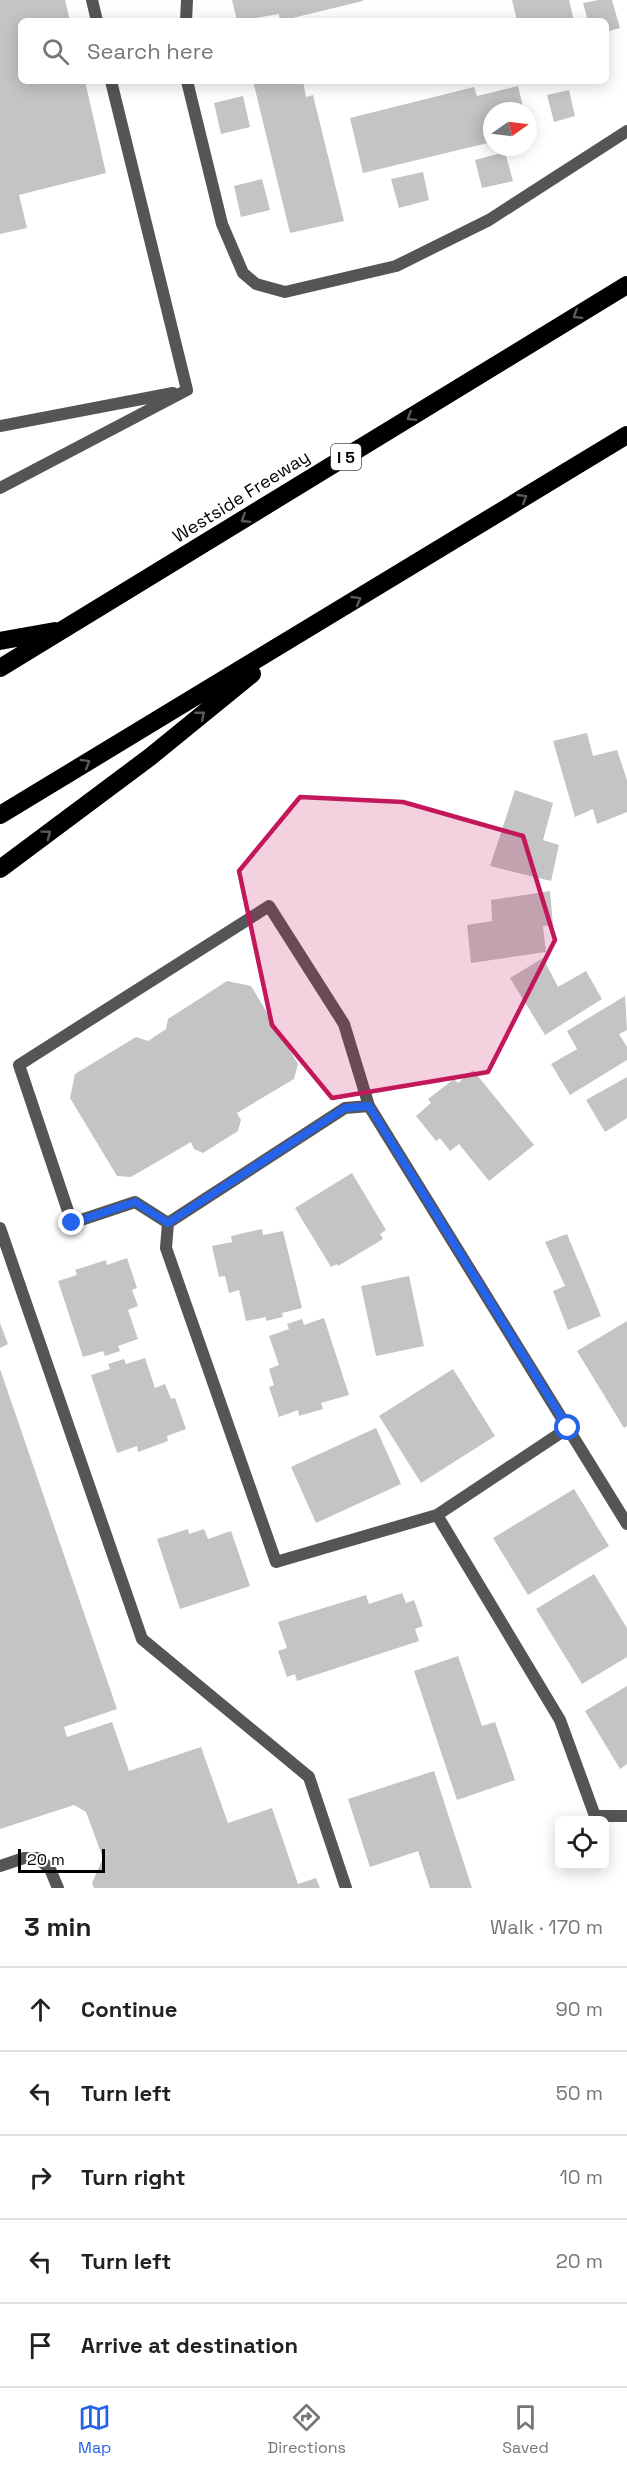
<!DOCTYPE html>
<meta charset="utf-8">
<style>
:root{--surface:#fff;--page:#f2f2f2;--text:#222;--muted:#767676;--line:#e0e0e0;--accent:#2563eb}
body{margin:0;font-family:"Space Grotesk",sans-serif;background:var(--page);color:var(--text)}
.controls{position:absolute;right:18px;bottom:18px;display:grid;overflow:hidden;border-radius:9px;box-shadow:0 3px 15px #0003}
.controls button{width:54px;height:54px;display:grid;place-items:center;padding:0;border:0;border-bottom:2px solid var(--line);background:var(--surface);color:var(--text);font:30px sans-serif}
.compass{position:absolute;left:483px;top:102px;width:54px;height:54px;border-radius:50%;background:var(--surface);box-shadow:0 3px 15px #0003;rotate:76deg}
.scale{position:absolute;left:18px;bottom:15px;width:87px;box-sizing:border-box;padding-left:6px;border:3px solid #000;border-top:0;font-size:16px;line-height:21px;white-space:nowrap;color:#000;-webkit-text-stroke:4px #fff;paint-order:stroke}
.stop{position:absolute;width:18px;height:18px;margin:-14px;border:4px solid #2563eb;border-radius:50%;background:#fff}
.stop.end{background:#2563eb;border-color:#fff;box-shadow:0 2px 6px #0008}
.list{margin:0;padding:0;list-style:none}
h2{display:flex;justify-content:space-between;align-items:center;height:78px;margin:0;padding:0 24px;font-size:26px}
h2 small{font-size:20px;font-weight:400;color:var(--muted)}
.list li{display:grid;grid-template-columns:39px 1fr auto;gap:18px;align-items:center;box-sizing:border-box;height:84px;padding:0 24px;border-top:2px solid var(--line)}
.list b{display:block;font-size:22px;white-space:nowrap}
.list em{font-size:20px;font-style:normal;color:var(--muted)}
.icon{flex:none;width:33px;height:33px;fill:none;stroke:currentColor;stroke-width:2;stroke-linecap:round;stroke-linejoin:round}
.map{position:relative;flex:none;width:627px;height:1888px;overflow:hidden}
.search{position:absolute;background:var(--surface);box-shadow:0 3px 15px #0003;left:18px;right:18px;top:18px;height:66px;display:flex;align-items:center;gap:15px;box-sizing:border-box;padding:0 21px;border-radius:9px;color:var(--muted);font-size:22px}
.sheet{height:498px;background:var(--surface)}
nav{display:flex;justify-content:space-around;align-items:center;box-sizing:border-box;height:84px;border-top:2px solid var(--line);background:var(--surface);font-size:16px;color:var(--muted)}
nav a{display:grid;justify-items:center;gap:3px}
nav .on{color:var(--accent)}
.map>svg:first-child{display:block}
</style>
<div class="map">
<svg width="627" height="1888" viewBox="0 0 627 1888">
<rect width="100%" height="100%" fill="#fff"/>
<path fill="#c4c4c4" d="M0,0h65l5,21h-49v60h64l21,92 -87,22 8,33 -27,6z
M232,0h131v1l-83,20 -1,-7 -42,7z
M512,0h57l5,21h-57z
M598,0h14l8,28 -14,4v-11h-18l-5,-18z
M253,81h50l3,16 7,-2 31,126 -54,12z
M518,86l6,25h-32v31l-129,31 -13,-55 124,-31 3,9z
M569,90l6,26 -21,6 -7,-27z
M243,96l7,31 -29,7 -7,-31z
M505,152l8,29 -31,7 -7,-28z
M423,172l6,28 -30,8 -8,-29z
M262,179l8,31 -29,7 -7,-31z
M587,733l6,23 24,-6 10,30v32l-30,12 -4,-15 -18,8 -22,-76z
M515,790l38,13 -10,37 16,5 -8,36 -61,-15z
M550,891l3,34 -10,1 3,26 -75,11 -4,-38 25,-4 -1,-21z
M543,958l15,29 28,-16 16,28 -57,36 -35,-57z
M227,981l24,5 47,78 -4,15 -57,34 4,7 -3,11 -35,22 -9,-4 -3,-7 -60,35 -14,-1 -47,-78 5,-24 61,-37 12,4 18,-12 2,-10z
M625,996l2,34 -8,4 8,13v13l-57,35 -19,-31 26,-15 -10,-18z
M473,1070l61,75 -45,36 -30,-37 -9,7 -10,-13 -4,3 -20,-25 15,-13 -3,-4 26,-20 4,4z
M627,1077v41l-22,14 -19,-32z
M352,1173l34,57 -6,4 3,5 -45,27 -1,-2 -6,3 -36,-59z
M262,1229l1,6 20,-4 19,77 -20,5 1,4 -17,4v-4l-20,4 -7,-31 -10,3 -4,-17 -6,1 -7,-31 20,-4 -1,-6z
M567,1234l34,82 -33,14 -15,-39 12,-5 -20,-44z
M127,1258l10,30 -5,2 6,16 -10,4 10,29 -20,7 2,5 -15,5 -2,-5 -20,6 -25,-76 19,-6 -2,-5 31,-10 1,5z
M409,1276l15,70 -48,10 -15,-70z
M324,1318l25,77 -28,8 2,6 -24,7 -1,-6 -19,7 -10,-30 5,-2 -5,-16 10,-4 -10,-29 20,-7 -2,-5 15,-5 2,6z
M627,1321v105l-3,2 -47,-77z
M0,1323l8,21 -8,4z
M145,1358l10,30 10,-4 6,15 4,-1 11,31 -19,7 1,5 -30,11 -1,-6 -20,7 -26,-78 19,-6 -2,-5 16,-5 2,5z
M0,1369l117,340 -53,18 3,10 45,-15 17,49 72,-24 27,76 44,-15 26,76 18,-6 4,10h-226l-2,-5 11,-25 -17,-46 -12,-7 -74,24z
M453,1369l42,67 -74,47 -42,-67z
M376,1428l25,56 -85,39 -25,-56z
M574,1489l35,57 -81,49 -35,-57z
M188,1529l1,5 15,-5 4,10 23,-8 19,55 -70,23 -23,-70z
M594,1574l33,54v29l-45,27 -46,-75z
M402,1593l4,10 8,-3 9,26 -8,3 4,12 -122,40 -2,-7 -8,3 -9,-26 9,-3 -9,-26 88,-27 3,9z
M458,1656l24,70 13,-4 20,58 -58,20 -43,-129z
M627,1686v78l-7,5 -35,-58z
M434,1771l38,117h-42l-12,-37 -48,16 -22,-68z"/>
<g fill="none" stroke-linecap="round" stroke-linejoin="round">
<path stroke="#555" stroke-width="12" d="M92,0l5,21
M0,426l173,-33
M0,488l187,-98 -76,-309
M168,1223l-33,-21 -63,21 -53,-158 250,-159 75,118 25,82
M0,1228l142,411 167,138 37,111
M437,1515l131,-87
M627,1524l-258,-418 -24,2 -177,115 -2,25 110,314 161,-47 123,205 35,96h32
M0,1866l24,-8h14l12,11 8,19"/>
<path stroke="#555" stroke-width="12" d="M186,21l1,-21
M187,81l35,143 21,49 13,11 29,8 111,-26 93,-46 138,-89"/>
<path stroke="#000" stroke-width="18" d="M0,641l55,-10
M0,668l627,-383
M0,815l627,-380
M0,869l150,-112 102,-83"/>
</g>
<defs><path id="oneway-chevron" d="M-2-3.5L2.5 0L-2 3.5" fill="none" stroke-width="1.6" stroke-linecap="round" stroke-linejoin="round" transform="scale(1.5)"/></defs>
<g stroke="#595959">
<use href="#oneway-chevron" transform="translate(577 315) rotate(148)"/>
<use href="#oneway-chevron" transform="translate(411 417) rotate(148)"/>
<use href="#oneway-chevron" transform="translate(523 498) rotate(-31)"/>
<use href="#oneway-chevron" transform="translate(245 519) rotate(148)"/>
<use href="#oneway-chevron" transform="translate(357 600) rotate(-31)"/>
<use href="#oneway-chevron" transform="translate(201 715) rotate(-39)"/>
<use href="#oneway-chevron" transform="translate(86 763) rotate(-31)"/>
<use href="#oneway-chevron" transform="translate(47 834) rotate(-37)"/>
</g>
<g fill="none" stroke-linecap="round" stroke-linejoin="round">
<path stroke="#2563eb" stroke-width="8" d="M72,1223l63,-21 33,21 177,-115 24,-2 199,322"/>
</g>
<path fill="#c2185b" fill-opacity="0.2" stroke="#c2185b" stroke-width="4.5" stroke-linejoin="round" d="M300,797l103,5 120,34 32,104 -67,132 -156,26 -60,-73 -33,-154z"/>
<g text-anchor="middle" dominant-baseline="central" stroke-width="5" stroke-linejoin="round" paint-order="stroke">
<rect fill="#fff" stroke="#4c4c4c" stroke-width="1.5" x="331" y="444" width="30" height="26" rx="4.5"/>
<g font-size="16" font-weight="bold" fill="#000">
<text x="346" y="457">I 5</text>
</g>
<g font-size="18" fill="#000" stroke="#fff">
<text transform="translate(241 496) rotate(-32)">Westside Freeway</text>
</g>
</g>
</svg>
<div class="controls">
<button><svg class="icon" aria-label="locate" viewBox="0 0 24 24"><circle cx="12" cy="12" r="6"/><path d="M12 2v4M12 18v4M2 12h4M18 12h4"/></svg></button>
</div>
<svg class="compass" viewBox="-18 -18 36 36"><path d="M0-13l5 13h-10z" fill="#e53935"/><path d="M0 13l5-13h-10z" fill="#767676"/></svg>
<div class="scale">20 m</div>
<div class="stop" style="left:568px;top:1428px"></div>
<div class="stop end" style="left:72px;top:1223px"></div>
<div class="search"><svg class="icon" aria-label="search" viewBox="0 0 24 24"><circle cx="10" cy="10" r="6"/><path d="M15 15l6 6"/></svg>Search here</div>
</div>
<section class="sheet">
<h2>3 min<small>Walk · 170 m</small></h2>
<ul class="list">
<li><svg class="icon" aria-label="ahead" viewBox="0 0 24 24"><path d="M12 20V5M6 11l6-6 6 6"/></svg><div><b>Continue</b></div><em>90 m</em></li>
<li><svg class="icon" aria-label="left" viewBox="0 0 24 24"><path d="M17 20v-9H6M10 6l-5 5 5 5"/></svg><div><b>Turn left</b></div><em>50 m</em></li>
<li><svg class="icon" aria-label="right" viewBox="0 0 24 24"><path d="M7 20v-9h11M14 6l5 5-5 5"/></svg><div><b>Turn right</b></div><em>10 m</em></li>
<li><svg class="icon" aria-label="left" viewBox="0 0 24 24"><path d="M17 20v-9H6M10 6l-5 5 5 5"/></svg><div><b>Turn left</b></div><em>20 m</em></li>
<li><svg class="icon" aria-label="arrive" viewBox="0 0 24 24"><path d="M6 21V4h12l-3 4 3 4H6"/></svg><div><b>Arrive at destination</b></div></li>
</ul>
</section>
<nav>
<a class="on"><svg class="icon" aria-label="map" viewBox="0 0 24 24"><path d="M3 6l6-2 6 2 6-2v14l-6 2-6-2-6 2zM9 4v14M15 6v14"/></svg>Map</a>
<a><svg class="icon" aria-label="directions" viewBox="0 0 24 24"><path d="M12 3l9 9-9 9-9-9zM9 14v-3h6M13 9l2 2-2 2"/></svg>Directions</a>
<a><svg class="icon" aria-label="saved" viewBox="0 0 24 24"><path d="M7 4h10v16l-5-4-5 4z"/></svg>Saved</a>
</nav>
